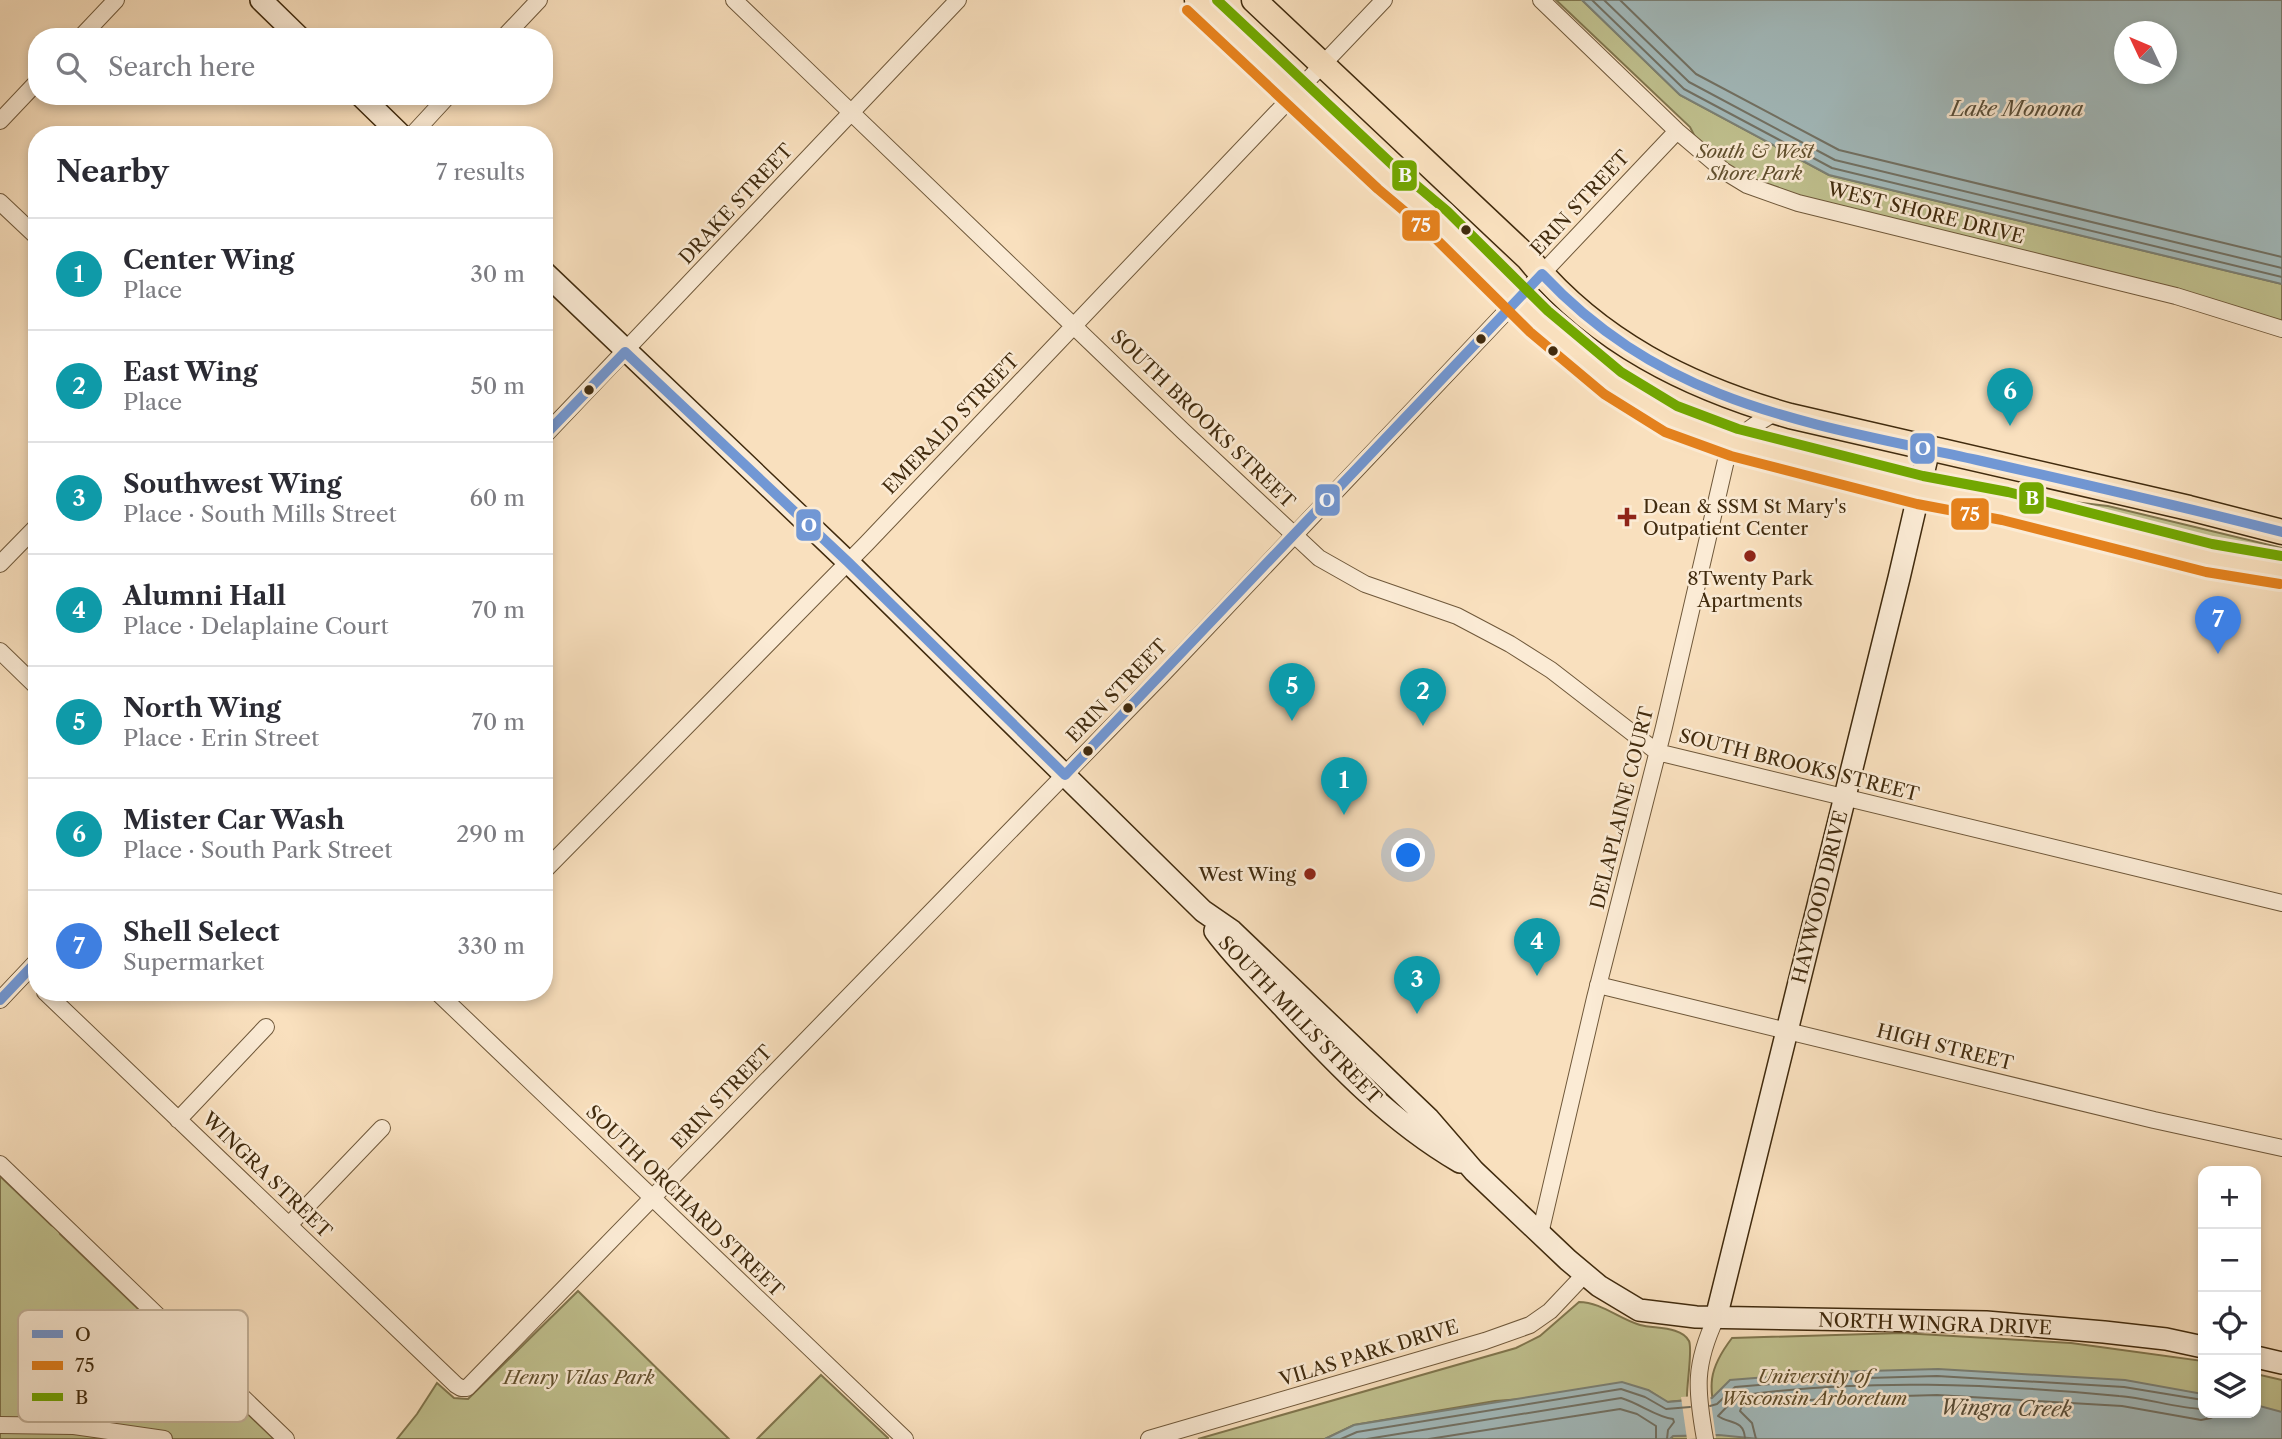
<!DOCTYPE html>
<meta charset="utf-8">
<style>
:root{--surface:#fff;--page:#f2f2f3;--text:#2b2b33;--muted:#7c7c81;--line:#e1e1e2;--accent:#0b8043}
body{margin:0;font-family:"Libre Caslon Text",serif;background:var(--page);color:var(--text)}
.controls{position:absolute;right:21px;bottom:21px;display:grid;overflow:hidden;border-radius:14px;box-shadow:0 4px 10px #0003}
.controls button{width:63px;height:63px;display:grid;place-items:center;padding:0;border:0;border-bottom:2px solid var(--line);background:var(--surface);color:var(--text);font:35px sans-serif}
.compass{position:absolute;left:2114px;top:21px;width:63px;height:63px;border-radius:50%;background:var(--surface);box-shadow:0 4px 10px #0003;rotate:314deg}
.you{position:absolute;left:1409px;top:856px;width:24px;height:24px;margin:-18px;border:5px solid #fff;border-radius:50%;background:#1a73e8;box-shadow:0 0 0 10px #1a73e833}
.badge{display:grid;place-items:center;width:46px;height:46px;border-radius:50%;background:var(--accent);color:#fff;font-size:23px;font-weight:700}
.pin{position:absolute;translate:-50% -58px;filter:drop-shadow(0 2px 4px #0008)}
.pin::after{content:'';position:absolute;top:37px;width:24px;height:21px;background:inherit;clip-path:polygon(0 0,100% 0,50% 100%)}
.list{margin:0;padding:0;list-style:none}
h2{display:flex;justify-content:space-between;align-items:center;height:91px;margin:0;padding:0 28px;font-size:30px}
h2 small{font-size:23px;font-weight:400;color:var(--muted)}
.list li{display:grid;grid-template-columns:46px 1fr auto;gap:21px;align-items:center;box-sizing:border-box;height:112px;padding:0 28px;border-top:2px solid var(--line)}
.list b{display:block;font-size:26px;white-space:nowrap}
.list p{margin:0;font-size:23px;white-space:nowrap;color:var(--muted)}
.list em{font-size:23px;font-style:normal;color:var(--muted)}
.icon{flex:none;width:38px;height:38px;fill:none;stroke:currentColor;stroke-width:2;stroke-linecap:round;stroke-linejoin:round}
.map{position:relative;flex:none;width:2282px;height:1439px;overflow:hidden}
.search{position:absolute;background:var(--surface);box-shadow:0 4px 10px #0003;left:28px;top:28px;width:525px;height:77px;display:flex;align-items:center;gap:18px;box-sizing:border-box;padding:0 24px;border-radius:28px;color:var(--muted);font-size:26px}
.panel{position:absolute;background:var(--surface);box-shadow:0 4px 10px #0003;left:28px;top:126px;width:525px;height:875px;border-radius:28px}
.map>svg:first-child{display:block}
</style>
<div class="map">
<svg width="2282" height="1439" viewBox="0 0 2282 1439">
<rect width="100%" height="100%" fill="#f9e0be"/>
<filter id="stains"><feTurbulence type="fractalNoise" baseFrequency=".00286" numOctaves="4"/><feColorMatrix values="0 0 0 0 .2 0 0 0 0 .09 0 0 0 0 .02 0 0 0 .5 -.17"/></filter>
<radialGradient id="worn" r=".72"><stop offset=".6" stop-color="#630" stop-opacity="0"/><stop offset="1" stop-color="#630" stop-opacity=".3"/></radialGradient>
<path fill="#c0c18f" stroke="#80764e" stroke-width="2" d="M1556,0h26l98,95 149,80 453,109v45l-484,-126 -93,-47 -15,-29z
M2039,498l69,8 174,42 -1,5 -70,-9 -173,-42z
M0,1176l51,49 8,5 1,4 214,205h-274z
M578,1291l151,148h-332l20,-25 20,-31 17,15 14,1z
M1579,1302c22,0 40,17 61,23 15,4 41,1 49,16 4,9 -3,46 -2,59l-20,2 -19,-12 -153,11 -141,24 -29,14h-127l318,-91 24,-12z
M1902,1333l169,10 132,18v52h53v-39l26,6v59h-612l3,-3 46,-2c-8,-44 -16,-58 13,-96z
M821,1375l67,63v1h-131z"/>
<path fill="#a2babc" stroke="#7b8176" stroke-width="2" fill-rule="evenodd" d="M1582,0h700v284l-453,-109 -149,-80zM2124,32h42v42h-42z
M1938,1369l187,11 78,14v19h53v-8l26,7v27h-523l-40,-4 -46,1 -3,3h-345l29,-14 268,-43 26,8 20,12 44,-4 18,-18 103,-8z"/>
<path fill="#f9e0be" d="M1710,1395l6,43 -29,1 -6,-42z"/>
<g fill="none" stroke-linecap="round" stroke-linejoin="round">
<path stroke="#727265" stroke-width="2" d="M1592,0l92,89 148,79 450,109
M1604,0l85,82 146,78 447,108
M1620,0l76,74 143,76 443,107
M1710,1406l7,-2 18,-17 98,-8 104,-3 187,11 79,13
M1341,1439l16,-7 264,-43 24,8 21,12 24,-2
M1367,1439l254,-41c18,5 35,19 52,21l1,3 -6,8 -1,9
M1429,1439l191,-30 17,5 19,12v13
M1745,1439c-1,-20 -16,-15 -27,-23l19,-20c126,-18 256,-12 382,0 28,2 56,12 84,13
M1756,1439l-4,-16 -12,-12 2,-5 92,-8 103,-3 185,11 79,14 10,-2 9,-5"/>
<g stroke="#6f583a" stroke-width="18">
<path id="street" d="M734,0l449,431 136,127 46,26 92,32 53,28 41,26 106,82 625,151
M1541,0l136,131 47,40 23,14 51,18 378,93 106,33
M81,37l35,-37
M504,37l35,-37
M0,121l37,-39
M412,135l36,-39
M0,202l37,35
M544,436l414,-436
M0,564l37,-38
M0,651l37,36
M544,871l323,-328 517,-543
M1598,985l556,135 128,28
M45,992l411,393 5,3h6l694,-712 516,-545
M437,992l468,447
M0,1000l37,-39
M178,1120l88,-93
M0,1164l286,275
M289,1225l93,-97
M1540,1234l55,-236 69,-271 62,-267c13,-27 25,-33 50,-48
M0,1425l74,1 90,13
M1149,1439l336,-98 45,-16 20,-14 34,-36
M1705,1439c-9,-50 -11,-74 11,-121"/>
</g>
<g stroke="#412b0e" stroke-width="24">
<path id="secondary" d="M261,0l38,37
M361,96l40,39
M544,272l304,290 355,349 29,20 197,188 45,52 94,89 31,26 40,24 57,7 290,5 118,10 62,7 37,8
M1215,931c20,27 45,51 68,76 54,58 108,115 177,155
M1716,1318l183,-740 30,-129
M2256,1357l26,6"/>
</g>
<g stroke="#412b0e" stroke-width="27">
<path id="primary" d="M1197,0l191,179 49,42 102,100 74,62 58,36 63,23 186,48 85,16 204,52 73,12
M1254,0l274,258c69,84 160,129 262,158l399,92 93,24"/>
</g>
<use href="#street" stroke="#fbebd5" stroke-width="16"/>
<use href="#secondary" stroke="#fbebd5" stroke-width="21"/>
<use href="#primary" stroke="#f9e0be" stroke-width="24"/>
<g stroke="#fbebd5" stroke-width="16">
<path id="bus-1" d="M544,436l81,-84 223,210 217,213 477,-501c124,132 268,149 435,186 102,23 204,46 305,72
M0,1000l37,-39"/>
</g>
<g stroke="#fbebd5" stroke-width="16">
<path id="bus-2" d="M1187,10l191,179 50,42 102,101 74,62 61,38 66,24 186,48 85,16 204,52 74,12"/>
</g>
<g stroke="#fbebd5" stroke-width="16">
<path id="bus-3" d="M1217,0l180,169 50,42 101,100 73,61 56,34 61,23 185,47 85,16 204,52 70,12"/>
</g>
<use href="#bus-1" stroke="#7197d4" stroke-width="10"/>
<use href="#bus-2" stroke="#e4811d" stroke-width="10"/>
<use href="#bus-3" stroke="#72a701" stroke-width="10"/>
</g>
<g fill="#412b0e" stroke="#fbebd5" stroke-width="2.5">
<circle cx="1466" cy="230" r="6"/>
<circle cx="1481" cy="339" r="6"/>
<circle cx="1553" cy="351" r="6"/>
<circle cx="589" cy="390" r="6"/>
<circle cx="1128" cy="708" r="6"/>
<circle cx="1088" cy="751" r="6"/>
</g>
<g fill="#8f2418" stroke="#fbebd5" stroke-width="2.5">
<path d="M1623.5 506.5h7v7h7v7h-7v7h-7v-7h-7v-7h7z"/>
<circle cx="1750" cy="556" r="7"/>
<circle cx="1310" cy="874" r="7"/>
</g>
<g text-anchor="middle" dominant-baseline="central" stroke-width="5" stroke-linejoin="round" paint-order="stroke">
<g font-size="19" font-style="italic" fill="#61502e" stroke="#fbebd5">
<text x="1755" y="151">South &amp; West<tspan x="1755" dy="22">Shore Park</tspan></text>
<text x="1814" y="1376">University of<tspan x="1814" dy="22">Wisconsin Arboretum</tspan></text>
<text x="579" y="1377">Henry Vilas Park</text>
</g>
<g font-size="19" fill="#412b0e" stroke="#fbebd5">
<text transform="translate(1580 203) rotate(-47)">ERIN STREET</text>
<text transform="translate(736 204) rotate(-47)">DRAKE STREET</text>
<text transform="translate(1926 213) rotate(14)">WEST SHORE DRIVE</text>
<text transform="translate(1203 419) rotate(44)">SOUTH BROOKS STREET</text>
<text transform="translate(951 424) rotate(-46)">EMERALD STREET</text>
<text transform="translate(1117 691) rotate(-46)">ERIN STREET</text>
<text transform="translate(1799 765) rotate(14)">SOUTH BROOKS STREET</text>
<text transform="translate(1622 808) rotate(-76)">DELAPLAINE COURT</text>
<text transform="translate(1820 897) rotate(-76)">HAYWOOD DRIVE</text>
<text transform="translate(1300 1020) rotate(46)">SOUTH MILLS STREET</text>
<text transform="translate(1945 1047) rotate(14)">HIGH STREET</text>
<text transform="translate(722 1097) rotate(-46)">ERIN STREET</text>
<text transform="translate(267 1175) rotate(44)">WINGRA STREET</text>
<text transform="translate(685 1201) rotate(44)">SOUTH ORCHARD STREET</text>
<text transform="translate(1935 1324) rotate(2)">NORTH WINGRA DRIVE</text>
<text transform="translate(1369 1353) rotate(-17)">VILAS PARK DRIVE</text>
</g>
<g font-size="19" fill="#412b0e" stroke="#fbebd5" text-anchor="start">
<text x="1643" y="506">Dean &amp; SSM St Mary's<tspan x="1643" dy="22">Outpatient Center</tspan></text>
<text x="1750" y="578" text-anchor="middle">8Twenty Park<tspan x="1750" dy="22">Apartments</tspan></text>
<text x="1296" y="874" text-anchor="end">West Wing</text>
</g>
<g font-size="21" font-style="italic" fill="#594f3a" stroke="#fbebd5">
<text x="2017" y="108">Lake Monona</text>
<text transform="translate(2006 1408) rotate(1)">Wingra Creek</text>
</g>
</g>
<rect x="18" y="1310" width="230" height="112" rx="10" fill="#fbebd5" stroke="#c3b199" stroke-width="2"/>
<rect x="32" y="1330" width="31" height="8" fill="#7197d4"/>
<rect x="32" y="1361" width="31" height="9" fill="#e4811d"/>
<rect x="32" y="1393" width="31" height="8" fill="#72a701"/>
<g font-size="19" fill="#412b0e">
<text x="75" y="1341">O</text>
<text x="75" y="1372">75</text>
<text x="75" y="1404">B</text>
</g>
<g stroke="#fbebd5" stroke-width="2.5">
<rect x="1391" y="159" width="27" height="33" rx="7" fill="#72a701"/>
<rect x="1401" y="209" width="40" height="33" rx="7" fill="#e4811d"/>
<rect x="1909" y="432" width="27" height="33" rx="7" fill="#7197d4"/>
<rect x="2018" y="481" width="27" height="34" rx="7" fill="#72a701"/>
<rect x="1314" y="483" width="27" height="34" rx="7" fill="#7197d4"/>
<rect x="1950" y="497" width="40" height="34" rx="7" fill="#e4811d"/>
<rect x="795" y="508" width="27" height="34" rx="7" fill="#7197d4"/>
</g>
<g font-size="19" text-anchor="middle" font-weight="bold" fill="#fff">
<text x="1405" y="182">B</text>
<text x="1421" y="232">75</text>
<text x="1923" y="455">O</text>
<text x="2032" y="505">B</text>
<text x="1327" y="507">O</text>
<text x="1970" y="521">75</text>
<text x="809" y="532">O</text>
</g>
<rect width="100%" height="100%" filter="url(#stains)"/>
<rect width="100%" height="100%" fill="url(#worn)"/>
</svg>
<div class="controls">
<button>+</button>
<button>−</button>
<button><svg class="icon" aria-label="locate" viewBox="0 0 24 24"><circle cx="12" cy="12" r="6"/><path d="M12 2v4M12 18v4M2 12h4M18 12h4"/></svg></button>
<button><svg class="icon" aria-label="layers" viewBox="0 0 24 24"><path d="M12 4l9 5-9 5-9-5zM3 14l9 5 9-5"/></svg></button>
</div>
<svg class="compass" viewBox="-18 -18 36 36"><path d="M0-13l5 13h-10z" fill="#e53935"/><path d="M0 13l5-13h-10z" fill="#7c7c81"/></svg>
<div class="you"></div>
<div class="pin badge" style="left:1344px;top:815px;background:#0f9aa8">1</div>
<div class="pin badge" style="left:1423px;top:726px;background:#0f9aa8">2</div>
<div class="pin badge" style="left:1417px;top:1014px;background:#0f9aa8">3</div>
<div class="pin badge" style="left:1537px;top:976px;background:#0f9aa8">4</div>
<div class="pin badge" style="left:1292px;top:721px;background:#0f9aa8">5</div>
<div class="pin badge" style="left:2010px;top:426px;background:#0f9aa8">6</div>
<div class="pin badge" style="left:2218px;top:654px;background:#3f7fe0">7</div>
<div class="search"><svg class="icon" aria-label="search" viewBox="0 0 24 24"><circle cx="10" cy="10" r="6"/><path d="M15 15l6 6"/></svg>Search here</div>
<section class="panel">
<h2>Nearby<small>7 results</small></h2>
<ul class="list">
<li><span class="badge" style="background:#0f9aa8">1</span><div><b>Center Wing</b><p>Place</p></div><em>30 m</em></li>
<li><span class="badge" style="background:#0f9aa8">2</span><div><b>East Wing</b><p>Place</p></div><em>50 m</em></li>
<li><span class="badge" style="background:#0f9aa8">3</span><div><b>Southwest Wing</b><p>Place · South Mills Street</p></div><em>60 m</em></li>
<li><span class="badge" style="background:#0f9aa8">4</span><div><b>Alumni Hall</b><p>Place · Delaplaine Court</p></div><em>70 m</em></li>
<li><span class="badge" style="background:#0f9aa8">5</span><div><b>North Wing</b><p>Place · Erin Street</p></div><em>70 m</em></li>
<li><span class="badge" style="background:#0f9aa8">6</span><div><b>Mister Car Wash</b><p>Place · South Park Street</p></div><em>290 m</em></li>
<li><span class="badge" style="background:#3f7fe0">7</span><div><b>Shell Select</b><p>Supermarket</p></div><em>330 m</em></li>
</ul>
</section>
</div>
